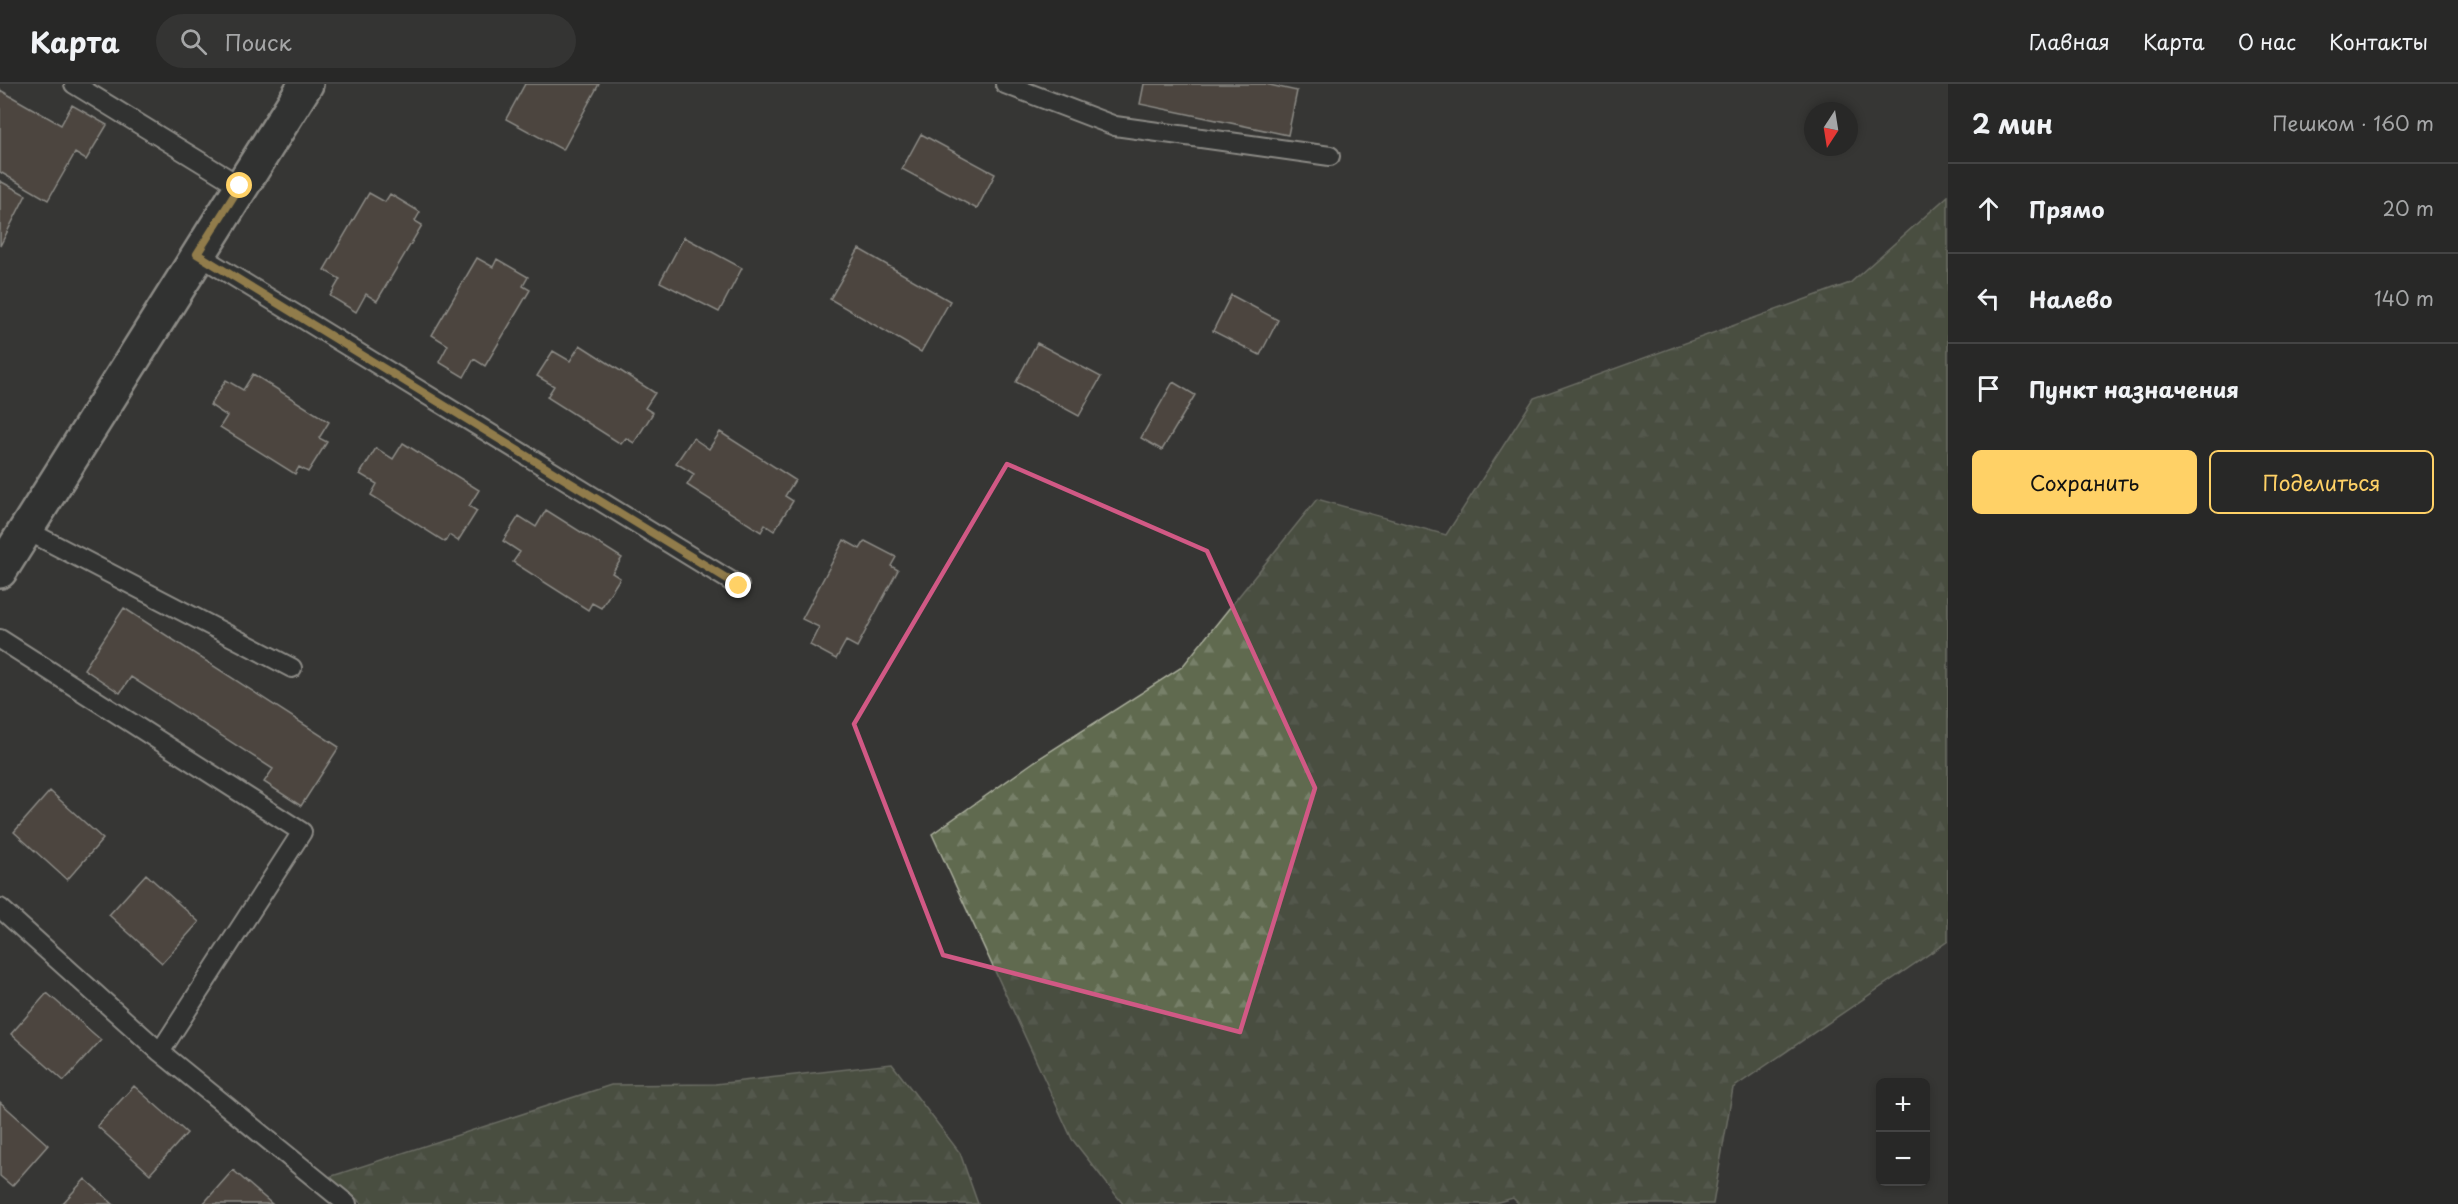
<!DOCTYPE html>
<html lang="ru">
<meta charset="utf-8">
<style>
:root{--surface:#282827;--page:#343433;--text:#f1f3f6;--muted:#a5a6a7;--line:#444;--accent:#ffd166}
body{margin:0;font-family:"Playpen Sans",sans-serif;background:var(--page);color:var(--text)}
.controls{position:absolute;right:18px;bottom:18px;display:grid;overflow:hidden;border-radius:9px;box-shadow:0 3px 9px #0003}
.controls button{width:54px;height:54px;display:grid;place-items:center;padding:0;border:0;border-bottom:2px solid var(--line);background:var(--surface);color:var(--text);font:30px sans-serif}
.compass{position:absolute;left:1804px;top:18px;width:54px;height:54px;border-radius:50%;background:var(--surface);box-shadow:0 3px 9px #0003;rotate:192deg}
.stop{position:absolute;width:18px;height:18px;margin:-14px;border:4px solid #ffd166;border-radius:50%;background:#fff}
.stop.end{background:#ffd166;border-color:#fff;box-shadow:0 2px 6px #0008}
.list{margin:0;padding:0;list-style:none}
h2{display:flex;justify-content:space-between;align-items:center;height:78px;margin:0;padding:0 24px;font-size:26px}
h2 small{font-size:20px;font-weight:400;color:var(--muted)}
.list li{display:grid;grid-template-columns:39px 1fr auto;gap:18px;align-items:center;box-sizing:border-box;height:90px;padding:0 24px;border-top:2px solid var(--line)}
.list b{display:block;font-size:22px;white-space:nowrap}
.list em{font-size:20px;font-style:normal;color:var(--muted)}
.actions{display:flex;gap:12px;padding:18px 24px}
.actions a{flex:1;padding:14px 0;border:2px solid var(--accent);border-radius:9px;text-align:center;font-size:21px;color:var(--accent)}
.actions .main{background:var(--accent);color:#111}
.icon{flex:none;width:33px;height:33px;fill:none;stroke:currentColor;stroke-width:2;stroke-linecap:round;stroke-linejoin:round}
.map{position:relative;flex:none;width:1948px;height:1120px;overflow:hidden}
header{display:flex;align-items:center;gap:36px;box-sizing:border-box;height:84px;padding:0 30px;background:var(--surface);border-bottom:2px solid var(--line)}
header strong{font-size:28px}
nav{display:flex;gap:33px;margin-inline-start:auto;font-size:21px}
.search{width:420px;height:54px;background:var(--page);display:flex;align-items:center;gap:15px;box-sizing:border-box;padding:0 21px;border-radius:33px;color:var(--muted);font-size:22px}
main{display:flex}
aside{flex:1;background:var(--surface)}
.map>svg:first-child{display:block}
</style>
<header>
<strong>Карта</strong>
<div class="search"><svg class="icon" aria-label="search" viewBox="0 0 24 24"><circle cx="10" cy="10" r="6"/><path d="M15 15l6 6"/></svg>Поиск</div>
<nav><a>Главная</a><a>Карта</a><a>О нас</a><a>Контакты</a></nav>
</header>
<main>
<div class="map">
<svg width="1948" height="1120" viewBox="0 0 1948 1120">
<defs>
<pattern id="forest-firs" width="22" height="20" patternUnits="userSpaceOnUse" patternTransform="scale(1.5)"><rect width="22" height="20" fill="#606a50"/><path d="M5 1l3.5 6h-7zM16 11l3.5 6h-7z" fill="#778069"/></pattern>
</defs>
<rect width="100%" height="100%" fill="#363634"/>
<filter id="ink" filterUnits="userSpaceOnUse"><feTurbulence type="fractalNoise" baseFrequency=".0167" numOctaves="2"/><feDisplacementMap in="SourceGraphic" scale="12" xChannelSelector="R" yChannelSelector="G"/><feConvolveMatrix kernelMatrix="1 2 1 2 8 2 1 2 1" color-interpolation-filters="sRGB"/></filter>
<g filter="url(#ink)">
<path fill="url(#forest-firs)" stroke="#aaae9c" stroke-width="1.5" d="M1948,112v745l-215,147 -20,116h-194l-6,-6 -22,6h-368l-51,-65 -140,-305 103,-73 147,-94 135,-168 129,36 88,-137 316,-115z
M892,980l68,89 18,51h-615l-34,-27 282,-92 104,-1z"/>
<path fill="#66584d" stroke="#f4f1e8" stroke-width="1.5" d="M525,0h74l-36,66 -57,-31z
M1144,0h121l32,7 -9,44 -148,-31z
M0,6l61,35 11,-20 35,20 -21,35 -11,-7 -27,47 -48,-28z
M921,50l74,40 -18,35 -75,-40z
M0,97l26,14 -26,51z
M369,109l16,9 5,-8 30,18 -5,9 7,4 -45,76 -11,-7 -10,18 -26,-16 10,-17 -16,-9z
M684,153l58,31 -23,44 -59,-30z
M859,165l91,52 -29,51 -91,-53z
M477,174l16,9 4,-8 31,18 -5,9 7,4 -45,76 -11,-7 -10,18 -25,-15 9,-17 -16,-10z
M1231,211l47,25 -18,35 -47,-24z
M1037,259l64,34 -22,39 -63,-34z
M580,261l75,48 -10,15 8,5 -19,30 -8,-5 -5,6 -74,-47 7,-11 -17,-10 16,-25 17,10z
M253,290l76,48 -10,16 8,4 -19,30 -9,-5 -4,7 -75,-47 7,-11 -17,-11 16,-25 17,10z
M1173,298l22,13 -33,55 -21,-12z
M720,348l75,48 -10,16 8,5 -19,30 -9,-6 -4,7 -74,-47 7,-11 -18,-11 17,-25 16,11z
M403,359l76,47 -10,16 8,5 -19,30 -9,-6 -4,7 -74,-47 6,-11 -17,-10 16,-26 17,11z
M546,426l76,48 -10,15 8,5 -19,30 -9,-5 -4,7 -75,-48 7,-10 -17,-11 16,-25 17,11z
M844,456l16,9 5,-8 31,16 -5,9 7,4 -41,77 -11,-6 -10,18 -26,-14 9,-18 -17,-8z
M124,524l215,139 -38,59 -37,-24 9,-13 -142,-92 -11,16 -36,-24z
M50,707l53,48 -36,41 -53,-48z
M146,790l53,48 -37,41 -53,-48z
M47,909l54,47 -37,41 -53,-47z
M134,1002l53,47 -37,41 -53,-48z
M0,1018l48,43 -36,41 -12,-10z
M233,1086l39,34h-69z
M85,1095l28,25h-51z"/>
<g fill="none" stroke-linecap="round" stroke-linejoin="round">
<g stroke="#f4f1e8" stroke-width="22">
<path id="service" d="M74,0l166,102
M1005,0l110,42 215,30
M197,170l542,332
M26,446l266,138
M0,555l302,193 -142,220
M0,824l160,144 187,152"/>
</g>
<g stroke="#f4f1e8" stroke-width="38">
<path id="minor" d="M0,487l306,-487"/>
</g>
<use href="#service" stroke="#2a2d2e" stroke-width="18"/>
<use href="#minor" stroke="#2a2d2e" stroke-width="33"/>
</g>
</g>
<g fill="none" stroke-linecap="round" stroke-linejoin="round" filter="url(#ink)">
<path stroke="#ffd166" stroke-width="8" d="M240,102l-43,68 542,332"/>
</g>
<path d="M0 0H1948V1120H0ZM1007,380l200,87 108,237 -75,244 -297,-77 -89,-231z" fill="#363634" fill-opacity=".55" fill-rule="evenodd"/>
<path fill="none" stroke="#d15985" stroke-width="4.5" stroke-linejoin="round" d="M1007,380l200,87 108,237 -75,244 -297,-77 -89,-231z"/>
</svg>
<div class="controls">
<button>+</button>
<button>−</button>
</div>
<svg class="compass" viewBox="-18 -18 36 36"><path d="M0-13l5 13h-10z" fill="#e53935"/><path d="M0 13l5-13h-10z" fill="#a5a6a7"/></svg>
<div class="stop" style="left:240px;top:102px"></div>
<div class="stop end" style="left:739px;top:502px"></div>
</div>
<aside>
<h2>2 мин<small>Пешком · 160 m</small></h2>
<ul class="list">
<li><svg class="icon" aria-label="ahead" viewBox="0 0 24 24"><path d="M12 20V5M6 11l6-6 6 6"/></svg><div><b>Прямо</b></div><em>20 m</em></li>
<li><svg class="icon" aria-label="left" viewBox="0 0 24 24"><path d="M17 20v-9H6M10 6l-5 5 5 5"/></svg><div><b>Налево</b></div><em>140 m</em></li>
<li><svg class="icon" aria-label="arrive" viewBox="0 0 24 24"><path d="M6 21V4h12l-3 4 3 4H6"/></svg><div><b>Пункт назначения</b></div></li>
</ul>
<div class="actions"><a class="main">Сохранить</a><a>Поделиться</a></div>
</aside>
</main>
